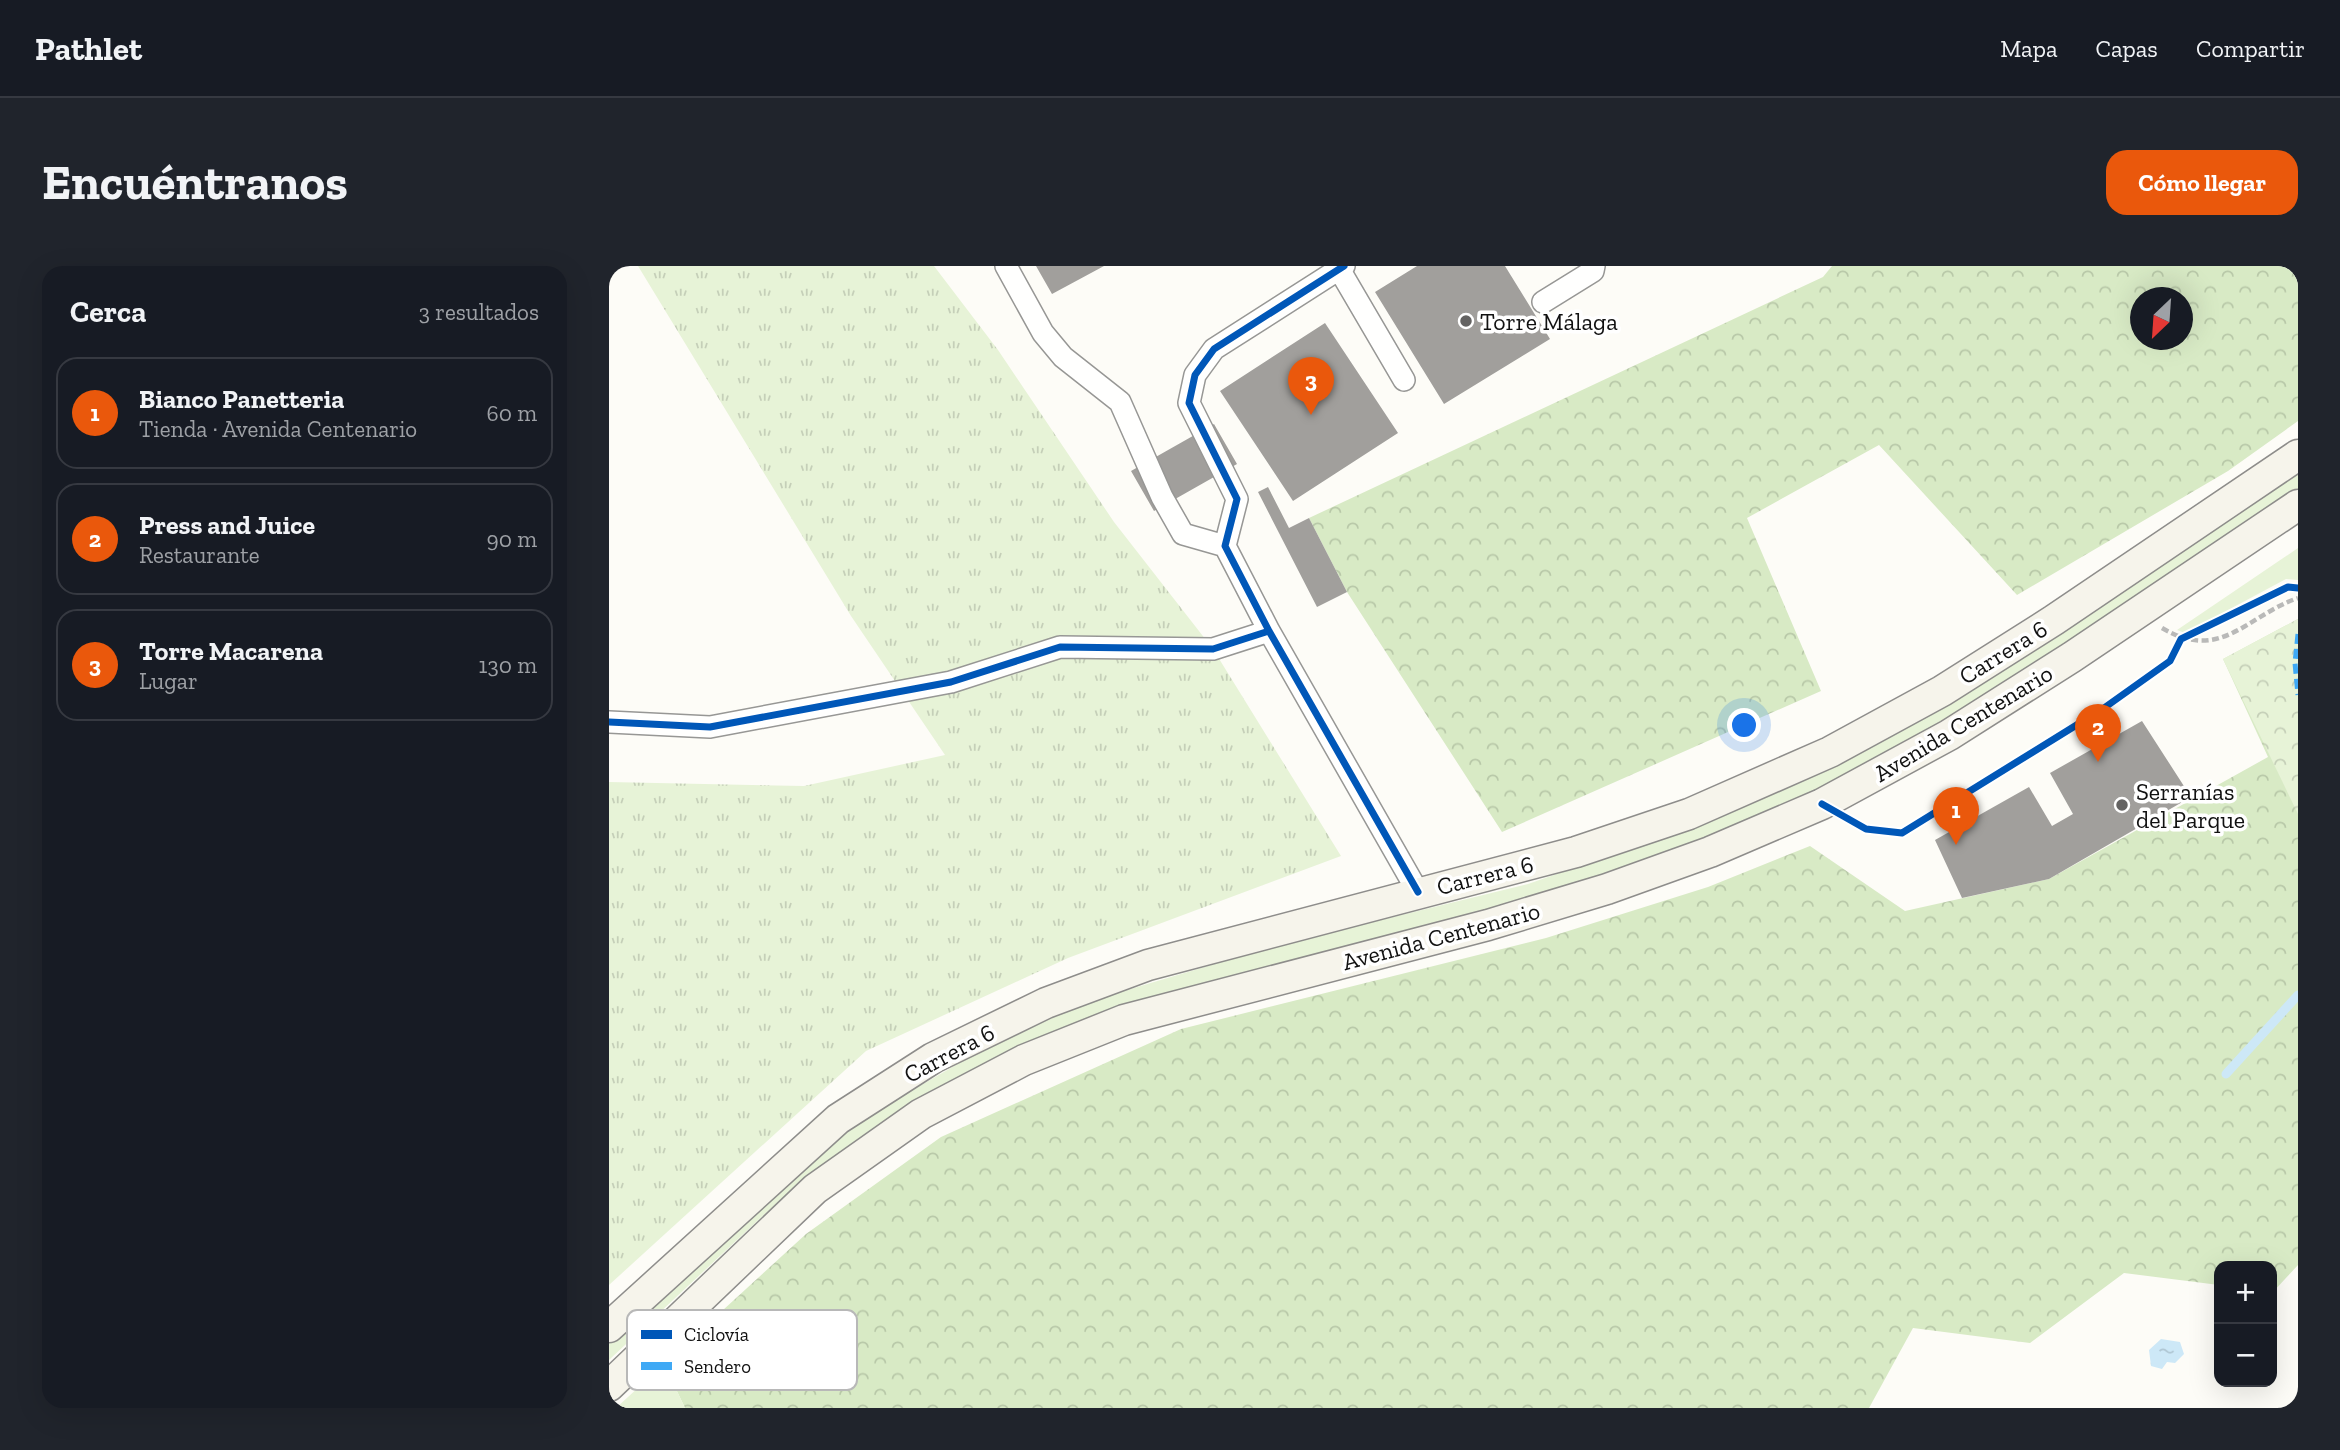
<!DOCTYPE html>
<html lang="es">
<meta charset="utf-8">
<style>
:root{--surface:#171b24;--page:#20242c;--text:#f1f3f6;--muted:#9ea1a6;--line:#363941;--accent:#ea580c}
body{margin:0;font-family:"Zilla Slab",serif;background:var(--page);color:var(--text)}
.controls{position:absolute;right:21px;bottom:21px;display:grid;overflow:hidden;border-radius:14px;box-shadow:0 7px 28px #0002}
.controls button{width:63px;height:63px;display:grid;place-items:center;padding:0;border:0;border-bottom:2px solid var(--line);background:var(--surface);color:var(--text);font:35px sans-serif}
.compass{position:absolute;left:1521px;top:21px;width:63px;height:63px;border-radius:50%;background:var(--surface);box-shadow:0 7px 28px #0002;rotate:205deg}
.you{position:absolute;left:1136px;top:460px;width:24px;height:24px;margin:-18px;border:5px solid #fff;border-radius:50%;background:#1a73e8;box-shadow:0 0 0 10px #1a73e833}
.badge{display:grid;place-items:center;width:46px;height:46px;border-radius:50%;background:var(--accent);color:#fff;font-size:23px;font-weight:700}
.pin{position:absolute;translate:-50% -58px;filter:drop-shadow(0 2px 4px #0008)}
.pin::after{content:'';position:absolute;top:37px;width:24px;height:21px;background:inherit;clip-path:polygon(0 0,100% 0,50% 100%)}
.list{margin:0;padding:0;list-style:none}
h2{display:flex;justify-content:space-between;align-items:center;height:91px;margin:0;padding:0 28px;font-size:30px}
h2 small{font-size:23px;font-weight:400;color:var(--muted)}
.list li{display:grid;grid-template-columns:46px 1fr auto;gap:21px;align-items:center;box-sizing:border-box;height:112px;margin:0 14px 14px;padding:0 14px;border:2px solid var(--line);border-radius:21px}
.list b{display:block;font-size:26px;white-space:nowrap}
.list p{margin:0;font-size:23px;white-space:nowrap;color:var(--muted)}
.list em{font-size:23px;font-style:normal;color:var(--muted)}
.map{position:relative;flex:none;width:1689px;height:1142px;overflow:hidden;border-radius:21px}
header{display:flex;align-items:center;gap:42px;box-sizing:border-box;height:98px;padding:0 35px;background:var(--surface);border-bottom:2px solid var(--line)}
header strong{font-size:33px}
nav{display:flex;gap:38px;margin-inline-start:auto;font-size:24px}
.intro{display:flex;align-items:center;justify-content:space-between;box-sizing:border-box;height:168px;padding:0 42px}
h1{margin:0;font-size:49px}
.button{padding:18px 32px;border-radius:21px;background:var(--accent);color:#fff;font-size:24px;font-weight:700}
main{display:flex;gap:42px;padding:0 42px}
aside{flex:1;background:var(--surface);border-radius:21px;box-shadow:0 7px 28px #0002}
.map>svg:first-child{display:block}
</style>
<header>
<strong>Pathlet</strong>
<nav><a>Mapa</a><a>Capas</a><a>Compartir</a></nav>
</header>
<div class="intro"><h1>Encuéntranos</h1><a class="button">Cómo llegar</a></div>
<main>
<aside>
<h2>Cerca<small>3 resultados</small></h2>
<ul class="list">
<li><span class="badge">1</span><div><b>Bianco Panetteria</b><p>Tienda · Avenida Centenario</p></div><em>60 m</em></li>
<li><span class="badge">2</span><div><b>Press and Juice</b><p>Restaurante</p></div><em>90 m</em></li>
<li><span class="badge">3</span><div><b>Torre Macarena</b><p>Lugar</p></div><em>130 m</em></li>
</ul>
</aside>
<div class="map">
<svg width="1689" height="1142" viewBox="0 0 1689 1142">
<defs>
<pattern id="grass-tufts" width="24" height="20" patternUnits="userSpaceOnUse" patternTransform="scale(1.75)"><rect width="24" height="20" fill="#e7f3d7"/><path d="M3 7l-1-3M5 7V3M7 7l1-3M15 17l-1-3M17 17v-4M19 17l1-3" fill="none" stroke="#c5cfb8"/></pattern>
<pattern id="forest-crowns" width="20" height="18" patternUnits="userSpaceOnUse" patternTransform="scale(1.75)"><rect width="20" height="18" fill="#d8eac5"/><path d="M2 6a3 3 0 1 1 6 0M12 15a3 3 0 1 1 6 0" fill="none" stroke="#b8c8a8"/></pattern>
<pattern id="park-crowns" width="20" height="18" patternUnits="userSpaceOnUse" patternTransform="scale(1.75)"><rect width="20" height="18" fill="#e7f3d7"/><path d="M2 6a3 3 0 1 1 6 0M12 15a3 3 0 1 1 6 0" fill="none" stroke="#c5cfb8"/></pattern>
<pattern id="water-ripples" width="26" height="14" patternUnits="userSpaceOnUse" patternTransform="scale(1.75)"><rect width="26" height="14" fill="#cde8f7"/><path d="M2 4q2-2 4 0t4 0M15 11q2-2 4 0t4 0" fill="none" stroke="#afc6d3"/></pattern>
</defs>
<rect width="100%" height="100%" fill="#fdfcf7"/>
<path fill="url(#grass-tufts)" d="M29,0h296l64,84 116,172 99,127 128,207 -273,102 -202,93 -257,234v-503l195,4 141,-31 -94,-139z"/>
<path fill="url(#forest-crowns)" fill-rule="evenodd" d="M1223,0h466v155l-70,50 -211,124 -138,-150 -132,73 74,173 -319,141 -155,-240 -38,-74 514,-241zM1532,32h42v42h-42z
M1689,353v646l-25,27 -1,-26h-53v19l-95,-12 -94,70 -117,-15 -44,80h-1184l-21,-44 142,-130 135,-97 240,-108 365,-91 162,-51 102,-41 95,65 144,-32 219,-122 -45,-98z"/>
<path fill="url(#park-crowns)" d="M1689,353v195l-75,-155z"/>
<path fill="#e7f3d7" d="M1689,205v20l-379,253 -244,112 -147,50 -245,59 -423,176 -93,71 -158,148v-22l238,-210 166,-96 104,-39 162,-48 249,-61 141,-49z
M1689,282v32l-12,-1 -101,54 -8,-3z
M55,1098l21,44h-69z"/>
<path fill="url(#water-ripples)" d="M1552,1073l19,3 4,12 -9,9 -8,-1 -5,7 -11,-3 -2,-16z"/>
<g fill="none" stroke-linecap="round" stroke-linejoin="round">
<path stroke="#cde8f7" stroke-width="9" d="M1617,808l72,-79"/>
</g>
<path fill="#a19f9c" d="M427,0h68l-52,28z
M808,0h88l45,73 -106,65 -69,-112z
M716,57l73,110 -105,68 -73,-110z
M605,158l23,40 -83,47 -23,-40z
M659,221l21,41 20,-10 38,74 -30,15 -59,-115z
M1533,455l49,76 -142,82 -87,19 -27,-58 94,-53 23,39 21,-12 -23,-41z"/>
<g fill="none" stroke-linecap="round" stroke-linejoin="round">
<g stroke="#979795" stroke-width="24">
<path id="minor" d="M397,0l37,67 20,24 57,45 42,95 21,37 42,12
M735,0l-130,83 -19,26 -6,28 48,96 -12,47 44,85 149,261
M730,3l65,111
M934,36l50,-31 1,-5
M0,456l101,5 241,-45 109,-35 153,2 56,-18"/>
</g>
<g stroke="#8e8d8b" stroke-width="33">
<path id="secondary" d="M0,1061l229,-208 95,-61 113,-55 102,-38 428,-113 113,-38 141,-62 112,-61 112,-71 244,-165
M0,1120l206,-197 106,-75 103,-54 100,-40 364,-95 119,-36 103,-37 112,-48 127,-69 123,-78 226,-152"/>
</g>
<path stroke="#b9b9b8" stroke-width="4.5" stroke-dasharray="7 3.5" stroke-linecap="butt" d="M1553,362c59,35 84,-12 136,-30"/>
<use href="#minor" stroke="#fffffe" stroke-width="21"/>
<use href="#secondary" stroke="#f6f4eb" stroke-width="30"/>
<path stroke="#3fa9f5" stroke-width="5" stroke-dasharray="10 5" stroke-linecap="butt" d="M1689,368l-3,29 3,32"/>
<g stroke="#fff" stroke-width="11">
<path id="cycleway" d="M735,0l-130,83 -19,26 -6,28 48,96 -12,47 44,85 149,261
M0,456l101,5 241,-45 109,-35 153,2 56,-18
M1213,538l44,25 36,4 202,-125 66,-47 11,-22 107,-52 10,1"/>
</g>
<use href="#cycleway" stroke="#0057b8" stroke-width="7"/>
</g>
<g fill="#646362" stroke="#fff" stroke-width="2.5">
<circle cx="857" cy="55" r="7"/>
<circle cx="1513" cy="539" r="7"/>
</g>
<g text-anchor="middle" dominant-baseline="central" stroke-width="7" stroke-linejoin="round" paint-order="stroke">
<g font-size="24" fill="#111" stroke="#fff" text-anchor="start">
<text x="871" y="55">Torre Málaga</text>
<text x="1527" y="525">Serranías<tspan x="1527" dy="28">del Parque</tspan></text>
</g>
<g font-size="24" fill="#111" stroke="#fff">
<text transform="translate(1394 386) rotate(-32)">Carrera 6</text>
<text transform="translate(1354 457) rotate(-31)">Avenida Centenario</text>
<text transform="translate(876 609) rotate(-14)">Carrera 6</text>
<text transform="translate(832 670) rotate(-15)">Avenida Centenario</text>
<text transform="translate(340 787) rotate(-28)">Carrera 6</text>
</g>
</g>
<rect x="18" y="1044" width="230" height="80" rx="10" fill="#fff" stroke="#b8b8b8" stroke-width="2"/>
<rect x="32" y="1064" width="31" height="9" fill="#0057b8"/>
<rect x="32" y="1096" width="31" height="8" fill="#3fa9f5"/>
<g font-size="19" fill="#111">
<text x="75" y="1075">Ciclovía</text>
<text x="75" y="1107">Sendero</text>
</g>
</svg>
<div class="controls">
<button>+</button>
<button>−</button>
</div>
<svg class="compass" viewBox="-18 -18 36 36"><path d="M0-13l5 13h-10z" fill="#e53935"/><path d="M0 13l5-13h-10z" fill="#9ea1a6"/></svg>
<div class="you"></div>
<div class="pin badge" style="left:1347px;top:579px">1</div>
<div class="pin badge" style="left:1489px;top:496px">2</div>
<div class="pin badge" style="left:702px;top:149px">3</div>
</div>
</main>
